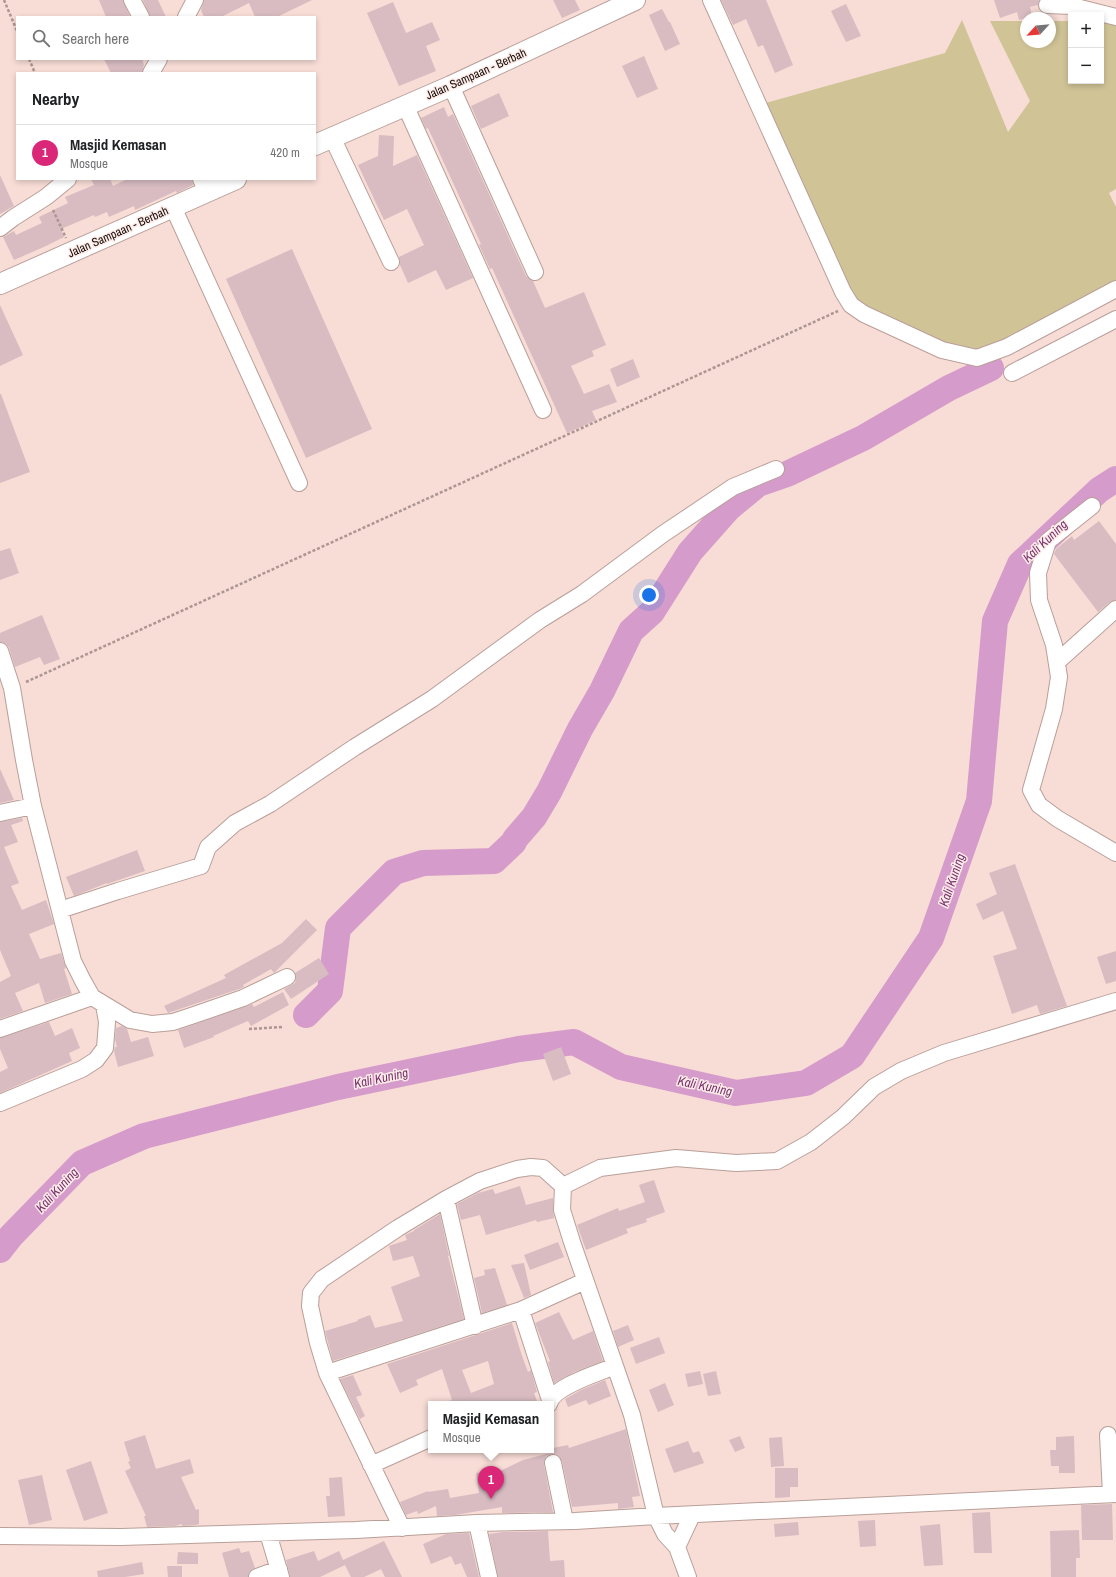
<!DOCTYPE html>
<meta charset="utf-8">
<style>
:root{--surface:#fff;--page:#f2f2f2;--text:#202124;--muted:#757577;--line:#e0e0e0;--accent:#db2777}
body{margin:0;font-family:"Archivo Narrow",sans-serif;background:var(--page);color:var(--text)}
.controls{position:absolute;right:12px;top:12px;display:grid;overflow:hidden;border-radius:0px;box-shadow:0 2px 6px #0003}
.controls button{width:36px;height:36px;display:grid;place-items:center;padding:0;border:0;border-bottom:1px solid var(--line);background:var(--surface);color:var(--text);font:20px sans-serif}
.compass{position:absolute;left:1020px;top:12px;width:36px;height:36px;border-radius:50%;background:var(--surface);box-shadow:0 2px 6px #0003;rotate:244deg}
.you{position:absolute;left:649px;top:595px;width:14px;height:14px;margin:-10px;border:3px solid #fff;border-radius:50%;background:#1a73e8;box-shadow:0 0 0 6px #1a73e833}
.badge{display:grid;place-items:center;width:26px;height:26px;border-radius:50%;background:var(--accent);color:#fff;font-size:13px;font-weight:700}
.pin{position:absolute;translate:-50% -33px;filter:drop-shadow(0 1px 2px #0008)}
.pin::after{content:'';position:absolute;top:21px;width:14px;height:12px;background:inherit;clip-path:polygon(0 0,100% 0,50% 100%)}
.popup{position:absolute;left:428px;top:1401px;width:126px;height:52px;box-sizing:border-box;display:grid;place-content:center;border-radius:0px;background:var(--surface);filter:drop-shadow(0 1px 3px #0005);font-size:13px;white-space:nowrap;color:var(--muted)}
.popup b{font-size:15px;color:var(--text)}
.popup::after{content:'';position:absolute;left:50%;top:100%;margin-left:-8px;border:8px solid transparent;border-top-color:var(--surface)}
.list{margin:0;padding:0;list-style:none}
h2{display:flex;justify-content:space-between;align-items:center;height:52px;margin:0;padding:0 16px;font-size:17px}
h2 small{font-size:13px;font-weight:400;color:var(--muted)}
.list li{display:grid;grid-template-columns:26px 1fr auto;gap:12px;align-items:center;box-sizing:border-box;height:56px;padding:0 16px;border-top:1px solid var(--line)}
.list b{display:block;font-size:15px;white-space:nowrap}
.list p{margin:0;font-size:13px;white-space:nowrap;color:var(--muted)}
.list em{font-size:13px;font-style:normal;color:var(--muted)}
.icon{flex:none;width:22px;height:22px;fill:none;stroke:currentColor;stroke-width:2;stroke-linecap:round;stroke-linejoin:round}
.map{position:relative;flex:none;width:1116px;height:1577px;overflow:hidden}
.search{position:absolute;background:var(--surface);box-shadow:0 2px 6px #0003;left:16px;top:16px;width:300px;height:44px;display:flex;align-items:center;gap:10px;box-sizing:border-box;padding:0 14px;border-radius:0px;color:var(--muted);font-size:15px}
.panel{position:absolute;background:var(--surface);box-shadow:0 2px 6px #0003;left:16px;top:72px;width:300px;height:108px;border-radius:0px}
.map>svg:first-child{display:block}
</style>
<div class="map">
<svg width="1116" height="1577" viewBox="0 0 1116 1577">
<rect width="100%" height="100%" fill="#f8dcd6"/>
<path fill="#d0c396" d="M962,20l46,112 22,-31 -40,-80h36v21h24v-21h21v60h30v-60h15v168l-7,4 7,14v81l-139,70 -126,-53 -93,-200 187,-52z"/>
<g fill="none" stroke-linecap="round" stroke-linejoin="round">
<path stroke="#d59bca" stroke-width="26" d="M306,1015l24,-24 8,-63 56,-56 29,-9 71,-2 20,-19 1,-3 19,-22 15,-25 31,-63 22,-38 29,-60 21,-19 38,-60 39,-44 29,-24 29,-10 76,-36 86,-50 42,-20
M0,1250l11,-14 71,-73 62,-27 194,-49 181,-38 55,-7 47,25 115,26 70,-10 46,-27 79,-118 48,-137 16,-180 25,-57 79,-74 17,-11"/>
</g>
<path fill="#d8bcc2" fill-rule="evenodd" d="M99,0h24l7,17h-24z
M143,0h15l8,17h-16z
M204,0h108l-35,17h-22l-6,-14 -28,14h-17l-3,-7z
M553,0h22l5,10 -18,8z
M721,0h45l27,65 -18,8 -12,-28 -5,2 -12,-28 -13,6z
M994,0h45l-1,5 -8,2 2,9 -13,4 -2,-8 -17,6z
M393,2l13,31 26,-11 8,18 -14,6 10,25 -37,15 -32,-73z
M846,4l15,32 -15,6 -15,-31z
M662,9l7,13h1l10,22 -15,7 -16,-36z
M644,56l14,33 -21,9 -15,-32z
M104,59h38l2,6 -2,8h-31z
M499,93l10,23 -28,13 -10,-23z
M444,107l4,10 5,-3 73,162 7,5 12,27 39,-16 22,53 -14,6 2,5 -23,10 13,28 25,-10 8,18 -25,9 4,9 -29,13 -75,-165 -2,1 -11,-24 2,-1 -53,-116 -2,1 -5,-11z
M379,135l15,1 -1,30 24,-11 56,123 -27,12 -10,-20 -28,13 -8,-18 -1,-8 25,-12 -17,-36 -23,11 -26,-55 20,-9z
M0,175l14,31 -14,8z
M91,179h19l3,7 14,-7h65l1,6 -16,8 -1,-2 -41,19 -1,-4 -25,11 -2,-5 -12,5 -1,-2 -33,14 3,8 -18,9 -32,14 -11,-23 11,-6 2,4 26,-12 -3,-6 29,-14 -3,-6 29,-12z
M292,249l80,180 -66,29 -80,-179z
M0,305l23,50 -23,11z
M633,359l7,18 -23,10 -7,-18z
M0,394h1l29,78 -30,11z
M1099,521l17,23v56l-6,2 -12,10 -44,-58 2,-5 16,-13 2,4z
M10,548l9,25 -19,7v-29z
M42,615l18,44 -16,6 -4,-8 -25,10 -6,-19 -3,-4 -6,-2v-9z
M0,769l14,31 -14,3z
M22,818l1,3 -12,4 7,17 -14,5 15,36 -8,3 11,24 24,-10 8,24 -25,10 11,25 21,-6 5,15 -2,1 8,25 -27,9 -6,-20 -24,10 8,18 -23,8v-37l11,-6 -11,-26v-128z
M137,850l8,21 -38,13v-1l-33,13 -8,-19z
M1015,864l52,142 -27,8 -3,-9 -25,9 -19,-58 24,-7 -14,-38 -20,9 -7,-16 21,-10 -8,-21z
M306,919l11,11 -43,43 -3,-4 -28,16 1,2 -5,2 -71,24 -4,-7 62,-28 -2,-3 58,-32z
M1116,951v30l-10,3 -9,-27z
M319,958l10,16 -38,25 -7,-10 11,-6 1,-5 -1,-5z
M283,992l6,13 -38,21 -3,-5 -35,15 1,1 -30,11 -6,-18 74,-26 2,3z
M49,1022l6,14 17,-8 8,20 -11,5 3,8 -72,32v-21l8,-4 -8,-19v-11z
M122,1026l5,3 4,13 17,-5 6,19 -36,11 -4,-16 1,-4h2l-2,-8 1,-11z
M561,1047l10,27 -18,7 -10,-27z
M654,1180l11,32 -19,7 1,3 -21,7 2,4 -42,17 -9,-25 41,-17 1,3 26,-9 -6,-17z
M520,1186l6,19 27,-7v12l1,8 -17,4 -1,-2 -50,15 -6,-20 -19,5 -4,-16 21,-11 15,-4 2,5z
M440,1214l9,42h-1l16,63 -131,42 -8,-30 33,-10 -1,-1 13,-5 5,13 28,-7 -12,-34 29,-11 -7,-20 -20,5 -4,-15 18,-6 -2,-5 9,-4v-1z
M558,1242l6,15 -34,13 -6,-15z
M524,1263l7,32 -7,3 -13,-33z
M495,1268l12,37 -25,8 -8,-35 11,-3 -1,-5z
M559,1312l14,28 20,-9 10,30 -29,11 -20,11 -6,-21 2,-1 -15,-38z
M512,1323l10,33 6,16 3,-2 6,22 -3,1 4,11h-94v-2l8,-2 -10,-31 -26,11 2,5 -18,8 -13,-29zM488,1361l6,23 -23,9 -9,-23z
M628,1325l6,15 -16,7 -5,-16z
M659,1337l6,16 -29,11 -6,-16z
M700,1371l3,13 -15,3 -3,-13z
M716,1371l5,23 -13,2 -5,-22z
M353,1375l9,20 -6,2 9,19 -5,3 -20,-40z
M605,1380l6,16 -22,9 -3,-5 -18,7 -3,-8 16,-9z
M665,1383l9,22 -16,7 -9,-22z
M626,1429l14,67 -8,1 2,10 -16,2v-6l-46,4 -10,-46 -6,-7h-5l-5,2 -2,9 9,47 -51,1v-6l-47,8 -18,1 -1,-10 -18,8 -1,-3 -11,4 -6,-13 28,-11v1l20,-3 2,9 29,-5 -3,-20 21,-3 1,2 25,-12 31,-8 -1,-4 15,-3 1,3z
M145,1435l11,34 34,-10 4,14 -13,4 15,33 3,-1v15l-3,1 -14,1v-2l-7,2 -28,1 -3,-11h2l-21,-45 6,-3 -3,-6 2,-1 -6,-19z
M740,1436l5,12 -10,4 -6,-12z
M1074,1436l1,37h-16v-7h-8l-1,-16h6v-13z
M782,1437l2,29 -13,1 -2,-29z
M688,1441l5,12 6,-2 5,12 -30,10 -9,-24z
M91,1461l17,52 -24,8 -18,-51z
M775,1468h23v19h-8v10l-15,1z
M42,1475l10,45 -23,5 -11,-45z
M342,1477l3,39 -17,1 -2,-21h4l-1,-18z
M1112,1504l1,36h-31l-1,-35z
M990,1512l2,41h-18l-2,-40z
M875,1520l1,26 -16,1 -2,-26z
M798,1522l1,13 -24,2 -1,-13z
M940,1524l3,41 -19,1 -4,-40z
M1079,1530l1,28h-4v19h-25l-1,-46z
M548,1531l2,30 14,-1 1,17h-67l-9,-43 15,-2z
M469,1533l10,44h-12l-6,-14 -6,2 -4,-9 -20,8 -8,-20 23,-10z
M384,1541l18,36h-17l-4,-8 -17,8h-13l-6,-12 -25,12h-30l-4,-17 28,-9 4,10 21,-10 4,9z
M239,1548l2,5 8,-2 6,17 -5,3 -2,6h-19l-7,-24z
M178,1552l20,1v11h-21z
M142,1562l2,12 -19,3h-27l-1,-6z
M167,1566h15v11h-14z"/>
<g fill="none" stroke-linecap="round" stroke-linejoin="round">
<g stroke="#b99f99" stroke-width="18">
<path id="minor" d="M132,0l9,17
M711,0l132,292 8,13 13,9 78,36 35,8 30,-11 109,-58
M1047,5l25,1 44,11
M186,17l9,-17
M151,73l8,-14
M451,86l84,186
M405,105l138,305
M332,137l59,125
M201,179l6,13
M173,207l126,276
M0,228l13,-10 33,-21 22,-18
M1012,373l104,-54
M1092,506l-44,35 -10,32 1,27 15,45 5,32 -5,32 -23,81 8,15 19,14 58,34
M0,651l12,37 12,72 9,46 40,155 10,20 9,16 38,23 22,4 21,-2 21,-7 49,-17 44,-21
M1057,662l59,-53
M0,813l33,-7
M60,910l58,-19 83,-25 7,-19 27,-24 35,-19 85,-57 77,-48 108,-79 42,-26 81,-60 70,-47 43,-18
M0,1029l92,-32
M0,1103l82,-34 14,-9 9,-12 2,-26 -3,-17
M446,1199l29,127
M521,1310l29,90
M327,1373l194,-63 64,-29
M549,1404c4,-18 50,-31 66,-38
M1108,1435l3,59
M553,1463l12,58
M371,1465l60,-27
M477,1523l12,54
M402,1528l-75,-155 -9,-30 -8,-37 1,-13 11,-14 76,-51 48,-29 34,-18 37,-12 14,-2 12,1 20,18
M268,1533l13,44
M0,1536l121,1 235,-7 121,-7 98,-2 81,-5 460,-22
M677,1547l15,-32
M257,1577l22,-8
M688,1577l-11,-30 -12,-13 -9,-18 -24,-101 -60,-173 -10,-32 1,-24 37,-18 76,-10 60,5 41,-2 34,-19 32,-25 31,-30 27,-16 43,-18 172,-52"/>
</g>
<g stroke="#b99f99" stroke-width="22">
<path id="major" d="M315,145l136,-59 184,-86
M0,284l236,-105"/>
</g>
<path stroke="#ab9691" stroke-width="2.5" stroke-dasharray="3 2" stroke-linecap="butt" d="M4,0l13,31
M29,59l6,14
M53,210l13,28
M26,682l812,-371
M249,1029l33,-2"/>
<use href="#minor" stroke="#fff" stroke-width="16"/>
<use href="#major" stroke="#fff" stroke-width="20"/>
</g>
<g text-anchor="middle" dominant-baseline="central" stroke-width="3" stroke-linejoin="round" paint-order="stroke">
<g font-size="12" fill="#1b1210" stroke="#fdece8">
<text transform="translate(476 74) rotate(-24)">Jalan Sampaan - Berbah</text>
<text transform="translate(118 232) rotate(-24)">Jalan Sampaan - Berbah</text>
</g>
<g font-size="13" font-style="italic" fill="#78336f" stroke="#fdece8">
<text transform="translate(1045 541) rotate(-43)">Kali Kuning</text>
<text transform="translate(952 880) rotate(-71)">Kali Kuning</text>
<text transform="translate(381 1078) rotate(-12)">Kali Kuning</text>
<text transform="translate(705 1086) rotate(12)">Kali Kuning</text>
<text transform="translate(57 1190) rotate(-47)">Kali Kuning</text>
</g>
</g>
</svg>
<div class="controls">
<button>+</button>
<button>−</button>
</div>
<svg class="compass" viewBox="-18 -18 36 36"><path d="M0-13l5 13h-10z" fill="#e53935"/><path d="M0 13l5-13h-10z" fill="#757577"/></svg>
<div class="you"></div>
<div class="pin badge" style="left:491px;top:1499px">1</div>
<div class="popup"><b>Masjid Kemasan</b>Mosque</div>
<div class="search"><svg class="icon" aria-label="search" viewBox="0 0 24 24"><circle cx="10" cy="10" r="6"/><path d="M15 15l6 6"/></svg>Search here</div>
<section class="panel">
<h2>Nearby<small></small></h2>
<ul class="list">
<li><span class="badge">1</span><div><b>Masjid Kemasan</b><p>Mosque</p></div><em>420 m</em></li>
</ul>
</section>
</div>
